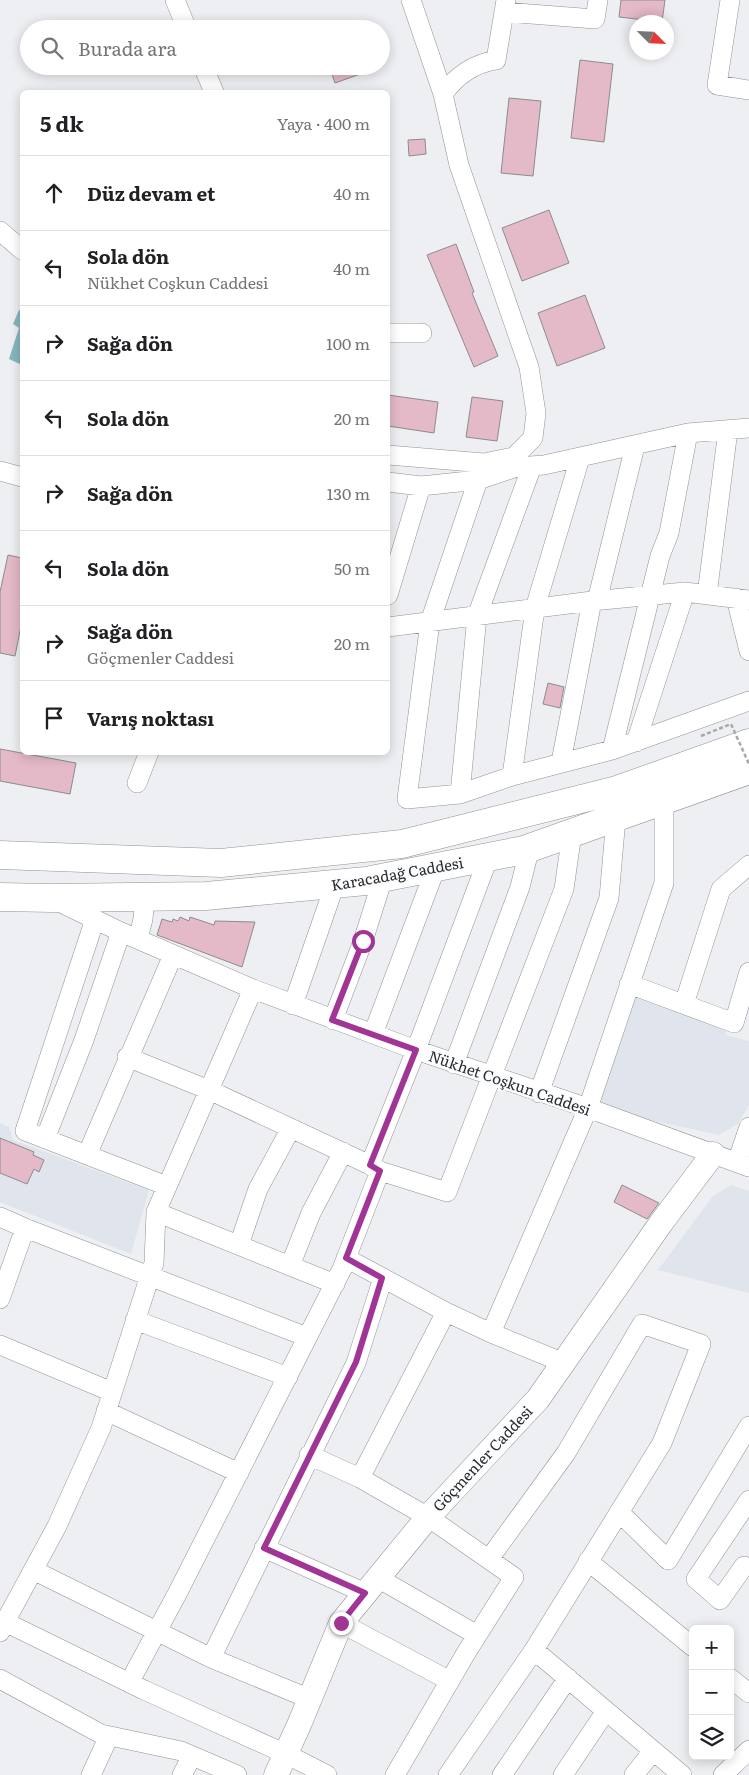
<!DOCTYPE html>
<html lang="tr">
<meta charset="utf-8">
<style>
:root{--surface:#fff;--page:#f6f6f6;--text:#202124;--muted:#757577;--line:#e0e0e0}
body{margin:0;font-family:Literata,serif;background:var(--page);color:var(--text)}
.controls{position:absolute;right:15px;bottom:15px;display:grid;overflow:hidden;border-radius:8px;box-shadow:0 2px 12px #0003}
.controls button{width:45px;height:45px;display:grid;place-items:center;padding:0;border:0;border-bottom:1px solid var(--line);background:var(--surface);color:var(--text);font:25px sans-serif}
.compass{position:absolute;left:629px;top:15px;width:45px;height:45px;border-radius:50%;background:var(--surface);box-shadow:0 2px 12px #0003;rotate:114deg}
.stop{position:absolute;width:15px;height:15px;margin:-11px;border:4px solid #a03596;border-radius:50%;background:#fff}
.stop.end{background:#a03596;border-color:#fff;box-shadow:0 1px 5px #0008}
.list{margin:0;padding:0;list-style:none}
h2{display:flex;justify-content:space-between;align-items:center;height:65px;margin:0;padding:0 20px;font-size:21px}
h2 small{font-size:16px;font-weight:400;color:var(--muted)}
.list li{display:grid;grid-template-columns:32px 1fr auto;gap:15px;align-items:center;box-sizing:border-box;height:75px;padding:0 20px;border-top:1px solid var(--line)}
.list b{display:block;font-size:19px;white-space:nowrap}
.list p{margin:0;font-size:16px;white-space:nowrap;color:var(--muted)}
.list em{font-size:16px;font-style:normal;color:var(--muted)}
.icon{flex:none;width:28px;height:28px;fill:none;stroke:currentColor;stroke-width:2;stroke-linecap:round;stroke-linejoin:round}
.map{position:relative;flex:none;width:749px;height:1775px;overflow:hidden}
.search{position:absolute;background:var(--surface);box-shadow:0 2px 12px #0003;left:20px;top:20px;width:370px;height:55px;display:flex;align-items:center;gap:12px;box-sizing:border-box;padding:0 18px;border-radius:28px;color:var(--muted);font-size:19px}
.panel{position:absolute;background:var(--surface);box-shadow:0 2px 12px #0003;left:20px;top:90px;width:370px;height:665px;border-radius:8px}
.map>svg:first-child{display:block}
</style>
<div class="map">
<svg width="749" height="1775" viewBox="0 0 749 1775">
<rect width="100%" height="100%" fill="#eeeff2"/>
<path fill="#dfe4ed" d="M634,996l92,31v8l23,6v64l-11,19 -19,11 -87,-19 -35,-14z
M0,1123l9,4 4,13 136,50 -18,64 -131,-52z
M731,1185l18,6v102l-91,-23 55,-74z"/>
<path fill="#86b6bf" d="M19,310l3,2v53l-13,-6 10,-31 -6,-4z"/>
<path fill="#e4b9c8" stroke="#8e8b8c" d="M621,0h44l-3,22 -43,-5z
M580,60l33,4 -9,78 -33,-4z
M329,66h47l1,2 -42,15z
M509,98l32,3 -8,75 -32,-3z
M425,139l1,15 -17,2 -1,-16z
M549,210l20,53 -47,18 -20,-53z
M456,244l18,48 -2,1 26,63 -24,11 -47,-112z
M585,295l20,53 -48,18 -19,-53z
M388,395l50,7 -4,31 -46,-7z
M472,397l31,4 -6,40 -31,-4z
M8,555l14,3v63l-7,35 -15,-3v-61z
M548,683l16,4 -4,21 -17,-4z
M0,749l76,14 -6,31 -70,-13z
M180,917l9,4 1,-4 24,8 1,-4 40,1 -13,45 -85,-32 5,-16 10,3 1,-3 5,2z
M0,1138l34,14 -1,3 11,5 -5,12 -5,-3 -7,15 -27,-11z
M622,1185l37,18 -12,16 -33,-17z"/>
<g fill="none" stroke-linecap="round" stroke-linejoin="round">
<g stroke="#919294" stroke-width="20">
<path id="minor" d="M175,0l12,29
M730,0l-13,85 32,5
M504,12l91,7 3,-19
M203,66l11,26
M443,94c14,-19 30,-30 53,-34l10,-60
M0,231l22,19
M388,333h34
M388,455l96,8 30,-6 19,-19 3,-25 -7,-46 -70,-202 -16,-71 -32,-94
M0,471l22,6
M478,480l-48,142 -23,177 53,-5 52,-18 100,-26 137,-49
M388,482l33,4 57,-6 39,-13 27,-2 144,-32 61,-5
M388,595l33,-109
M707,595l21,-165
M736,598l13,53
M597,601l38,-155
M388,627l204,-26 93,-9 64,8
M636,742l49,-150
M612,750l48,-194 9,-23 19,-100
M561,762l31,-161
M512,776l23,-168 45,-150
M137,783l12,-31
M460,794l17,-178 55,-150
M55,900l66,32 132,57 163,61 172,58 161,59
M95,919l-70,212 142,55
M138,939l5,-20 2,-22
M629,984l105,39 15,-51
M684,1004l37,-115 28,-24
M293,1005l42,-121
M333,1020l30,-79 20,-63
M373,1034l63,-167
M127,1057l82,33 161,75 46,-115 73,-194
M454,1064l66,-177 10,-40
M539,1093l70,-195 7,-80
M45,1139l39,-99 37,-108
M87,1155l86,-200
M737,1162l12,-35
M380,1171l67,21 117,-303 8,-56
M156,1212l179,72
M0,1217l25,11
M239,1245l19,-56 33,-61
M346,1258l100,54
M290,1266l21,-53 32,-61
M0,1299l25,-71 282,109
M135,1320l153,57
M0,1345l112,47
M564,1363l-73,-30 97,-225 76,-225v-82
M106,1411l133,62
M309,1455l51,23
M619,1512l49,48 81,-134
M264,1548l101,45
M489,1559l77,-106 76,-129 59,20 -39,99 -128,207
M588,1561l105,86
M744,1566l-24,34 -24,-21 53,-79
M33,1570l178,88
M378,1578l99,57
M5,1622l52,-96 44,-98 53,-165 2,-51 97,-223
M341,1623l109,58
M0,1632l5,-10 139,68 142,64 41,21
M730,1678l19,15
M0,1679l101,55 80,17 56,24
M129,1683l48,-89 165,-325 38,-98 -10,-6
M310,1699l-99,-41 145,-295 27,-85
M91,1775l18,-39
M182,1775l10,-19
M395,1775l71,-122 48,-76 -86,-60 -68,-39 86,-166 45,21
M448,1775l86,-125 148,125
M502,1775l66,-97
M563,1775l43,-64
M634,1775l19,-24
M723,1775l26,-25"/>
</g>
<g stroke="#919294" stroke-width="25">
<path id="major" d="M276,1775l23,-50 42,-102 87,-106 110,-118 123,-176 52,-69"/>
</g>
<g stroke="#919294" stroke-width="29">
<path id="highway" d="M0,855l221,8 181,-19 215,-54 132,-47
M0,897l52,1 154,-2 160,-15 158,-31 225,-80"/>
</g>
<use href="#minor" stroke="#fff" stroke-width="19"/>
<use href="#major" stroke="#fff" stroke-width="24"/>
<use href="#highway" stroke="#fff" stroke-width="28"/>
<path stroke="#a8a9ab" stroke-width="2.5" stroke-dasharray="4 2.5" stroke-linecap="butt" d="M701,736l30,-12 18,40"/>
</g>
<g fill="none" stroke-linecap="round" stroke-linejoin="round">
<path stroke="#a03596" stroke-width="6" d="M341,1623l24,-30 -101,-45 92,-186 26,-84 -36,-20 34,-87 -10,-6 46,-115 -84,-30 31,-79"/>
</g>
<g text-anchor="middle" dominant-baseline="central" stroke-width="5" stroke-linejoin="round" paint-order="stroke">
<g font-size="15" fill="#2b2c2d" stroke="#fbfdff">
<text transform="translate(397 873) rotate(-10)">Karacadağ Caddesi</text>
<text transform="translate(510 1082) rotate(19)">Nükhet Coşkun Caddesi</text>
<text transform="translate(482 1458) rotate(-47)">Göçmenler Caddesi</text>
</g>
</g>
</svg>
<div class="controls">
<button>+</button>
<button>−</button>
<button><svg class="icon" aria-label="layers" viewBox="0 0 24 24"><path d="M12 4l9 5-9 5-9-5zM3 14l9 5 9-5"/></svg></button>
</div>
<svg class="compass" viewBox="-18 -18 36 36"><path d="M0-13l5 13h-10z" fill="#e53935"/><path d="M0 13l5-13h-10z" fill="#757577"/></svg>
<div class="stop" style="left:363px;top:941px"></div>
<div class="stop end" style="left:341px;top:1623px"></div>
<div class="search"><svg class="icon" aria-label="search" viewBox="0 0 24 24"><circle cx="10" cy="10" r="6"/><path d="M15 15l6 6"/></svg>Burada ara</div>
<section class="panel">
<h2>5 dk<small>Yaya · 400 m</small></h2>
<ul class="list">
<li><svg class="icon" aria-label="ahead" viewBox="0 0 24 24"><path d="M12 20V5M6 11l6-6 6 6"/></svg><div><b>Düz devam et</b></div><em>40 m</em></li>
<li><svg class="icon" aria-label="left" viewBox="0 0 24 24"><path d="M17 20v-9H6M10 6l-5 5 5 5"/></svg><div><b>Sola dön</b><p>Nükhet Coşkun Caddesi</p></div><em>40 m</em></li>
<li><svg class="icon" aria-label="right" viewBox="0 0 24 24"><path d="M7 20v-9h11M14 6l5 5-5 5"/></svg><div><b>Sağa dön</b></div><em>100 m</em></li>
<li><svg class="icon" aria-label="left" viewBox="0 0 24 24"><path d="M17 20v-9H6M10 6l-5 5 5 5"/></svg><div><b>Sola dön</b></div><em>20 m</em></li>
<li><svg class="icon" aria-label="right" viewBox="0 0 24 24"><path d="M7 20v-9h11M14 6l5 5-5 5"/></svg><div><b>Sağa dön</b></div><em>130 m</em></li>
<li><svg class="icon" aria-label="left" viewBox="0 0 24 24"><path d="M17 20v-9H6M10 6l-5 5 5 5"/></svg><div><b>Sola dön</b></div><em>50 m</em></li>
<li><svg class="icon" aria-label="right" viewBox="0 0 24 24"><path d="M7 20v-9h11M14 6l5 5-5 5"/></svg><div><b>Sağa dön</b><p>Göçmenler Caddesi</p></div><em>20 m</em></li>
<li><svg class="icon" aria-label="arrive" viewBox="0 0 24 24"><path d="M6 21V4h12l-3 4 3 4H6"/></svg><div><b>Varış noktası</b></div></li>
</ul>
</section>
</div>
